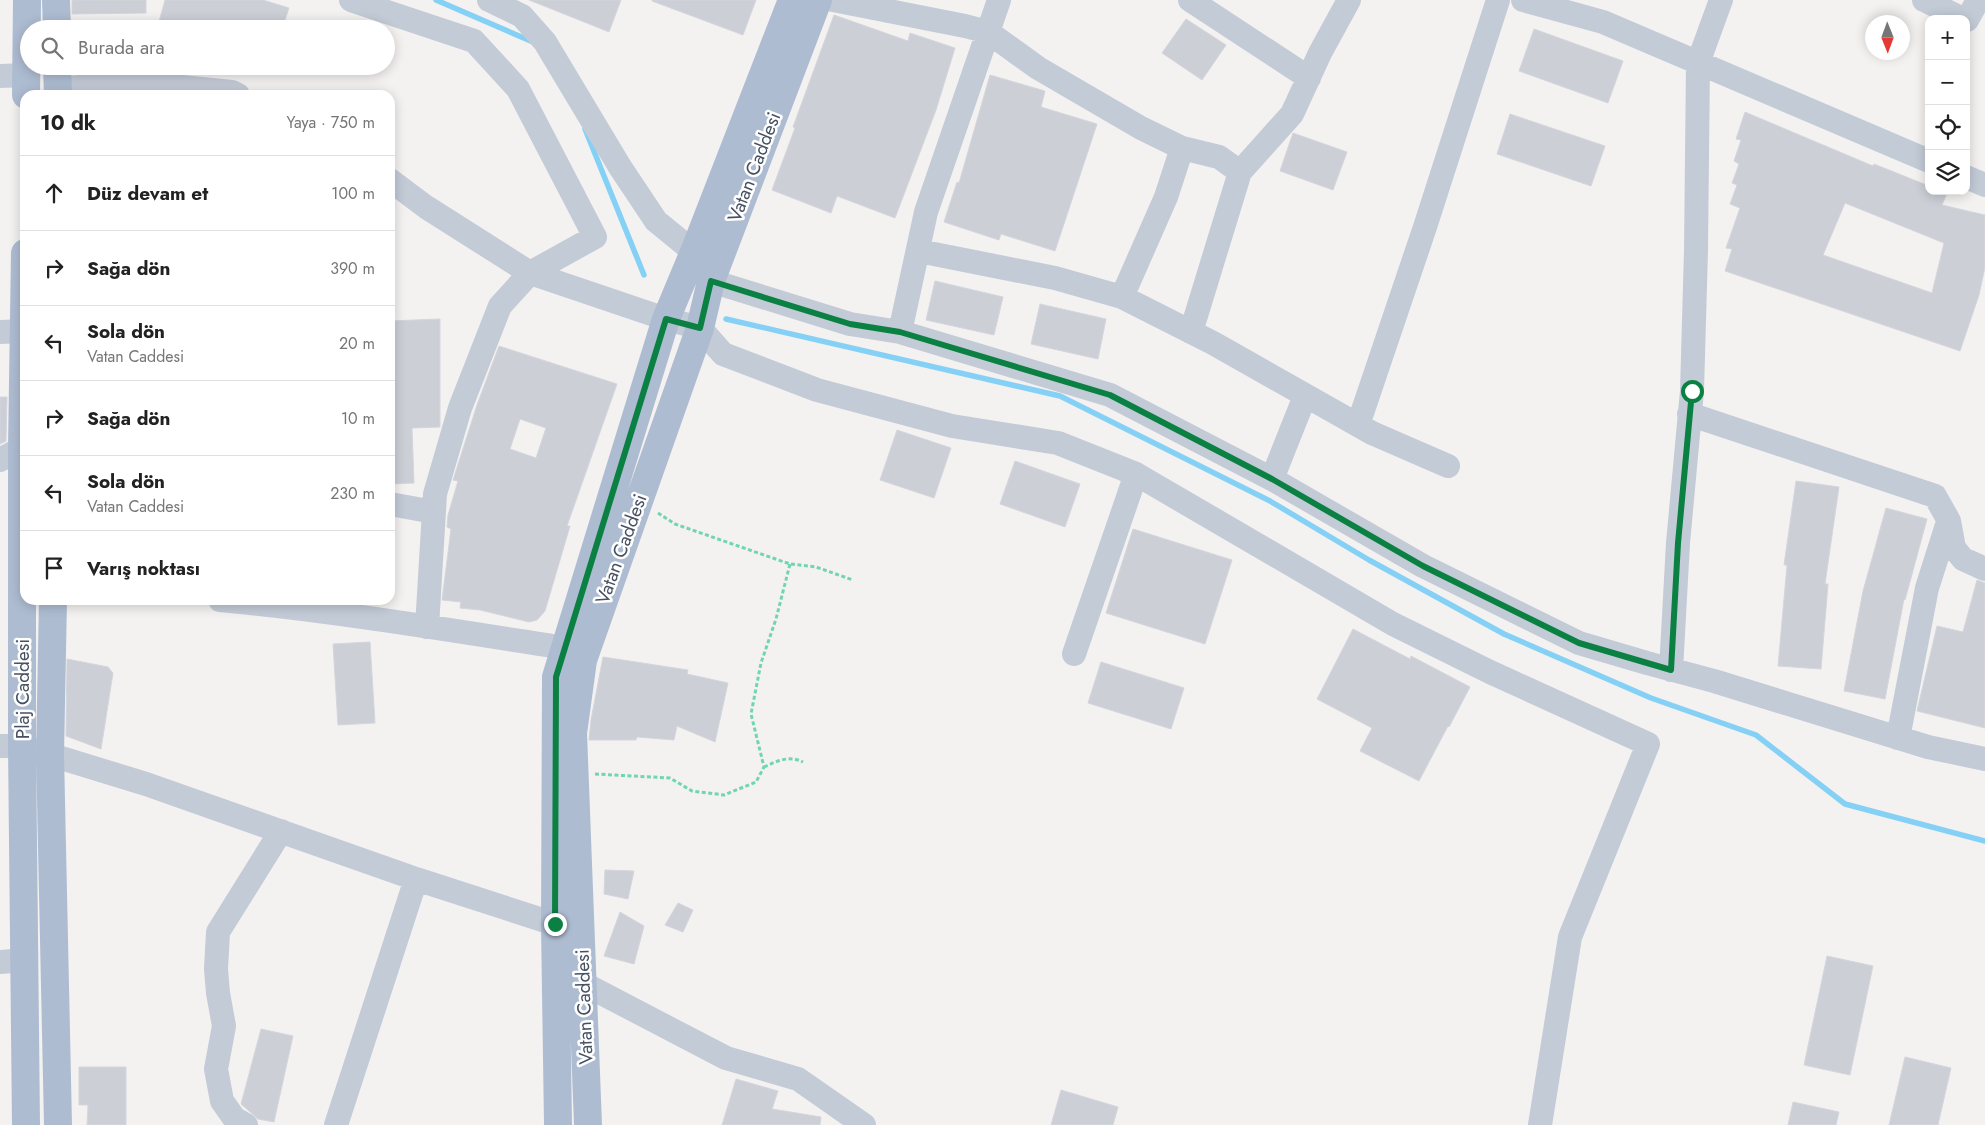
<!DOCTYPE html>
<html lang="tr">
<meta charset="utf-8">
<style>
:root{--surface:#fff;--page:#f2f2f2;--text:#222;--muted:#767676;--line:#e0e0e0}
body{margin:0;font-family:Jost,sans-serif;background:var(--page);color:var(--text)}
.controls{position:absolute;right:15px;top:15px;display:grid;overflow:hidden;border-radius:10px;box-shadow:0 2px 12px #0003}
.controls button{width:45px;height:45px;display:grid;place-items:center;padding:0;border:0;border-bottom:1px solid var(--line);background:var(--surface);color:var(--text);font:25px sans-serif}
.compass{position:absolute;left:1865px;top:15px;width:45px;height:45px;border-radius:50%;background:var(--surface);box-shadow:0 2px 12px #0003;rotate:179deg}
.stop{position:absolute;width:15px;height:15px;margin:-11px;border:4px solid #0b8043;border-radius:50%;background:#fff}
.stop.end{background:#0b8043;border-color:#fff;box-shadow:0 1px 5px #0008}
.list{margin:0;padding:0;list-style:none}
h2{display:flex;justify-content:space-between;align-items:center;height:65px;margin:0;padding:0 20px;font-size:21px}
h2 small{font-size:16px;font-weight:400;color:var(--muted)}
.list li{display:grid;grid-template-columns:32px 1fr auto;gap:15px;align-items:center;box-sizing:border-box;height:75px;padding:0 20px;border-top:1px solid var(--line)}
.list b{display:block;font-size:19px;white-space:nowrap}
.list p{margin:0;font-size:16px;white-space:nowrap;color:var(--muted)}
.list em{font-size:16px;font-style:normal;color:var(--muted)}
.icon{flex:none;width:28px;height:28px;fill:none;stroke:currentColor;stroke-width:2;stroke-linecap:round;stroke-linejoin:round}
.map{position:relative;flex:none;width:1985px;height:1125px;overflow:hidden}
.search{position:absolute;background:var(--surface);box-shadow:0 2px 12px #0003;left:20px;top:20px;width:375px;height:55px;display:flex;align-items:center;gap:12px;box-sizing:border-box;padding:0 18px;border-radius:28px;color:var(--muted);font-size:19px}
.panel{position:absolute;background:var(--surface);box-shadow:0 2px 12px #0003;left:20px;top:90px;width:375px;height:515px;border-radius:15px}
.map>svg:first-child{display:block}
</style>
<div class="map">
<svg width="1985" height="1125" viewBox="0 0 1985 1125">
<rect width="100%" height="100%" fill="#f4f1f1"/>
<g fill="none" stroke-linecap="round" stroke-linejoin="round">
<path stroke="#85d0f5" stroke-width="5.5" d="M436,0l97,42
M585,129l59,146
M726,319l334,77 210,105 99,59 135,74 147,64 105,37 89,69 140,37"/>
</g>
<path fill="#cdcfd7" stroke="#d4d6dd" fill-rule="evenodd" d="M72,0h74v13l-74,1z
M165,0h98l26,8 -7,21h-125z
M529,0h92l-12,32z
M652,0h104l-13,35 -91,-34z
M834,15l74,26 2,-8 45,15 -19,62 -41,108 -58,-22 -6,17 -59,-23 23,-62 -2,-1z
M1186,19l40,26 -24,35 -40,-27z
M1534,29l89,32 -15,42 -89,-32z
M990,75l55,16 -4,16 56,17 -42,127 -54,-17 -2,6 -55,-18 13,-40 2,1z
M1745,112l128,54 1,-2 55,22v5h19l-6,14 43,10v52l-6,28 -19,56 -235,-80 7,-22 -6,-1 14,-40 -10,-4 7,-19 -5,-2 7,-19 -5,-3 7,-21 -5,-1zM1845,203l99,40 -12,50 -109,-38z
M1510,114l95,32 -14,40 -94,-32z
M1293,133l54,19 -14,38 -53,-19z
M935,281l68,16 -9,38 -68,-15z
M1040,304l66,15 -8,40 -67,-15z
M440,319v108l-28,1 2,55 -24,1v-163z
M499,346l118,38 -50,142h3l-25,85 -8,9 -8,2 -49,-12 -20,-2 1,-6 -19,-2 9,-71 -4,-2 1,-12 10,-34 -5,-1 24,-75zM520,419l26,9 -10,30 -26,-9z
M0,397h7l-1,44 -6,3z
M897,430l54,18 -17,50 -54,-18z
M1015,461l65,23 -15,43 -65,-23z
M1796,481l43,6 -14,97h3l-7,85 -43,-3 9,-101h-3z
M1886,508l41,11 -22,81 -1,-1 -19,100 -41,-8 19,-100z
M1133,529l99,31 -27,84 -99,-31z
M1977,580l8,3v145l-68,-17 20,-85 26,6z
M1353,629l57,30 1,-3 59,31 -21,40 -1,-1 -29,55 -59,-30 12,-23 -55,-29z
M370,642l5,81 -37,2 -5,-81z
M603,657l85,13 -1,4 41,9 -13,59 -38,-16 -3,14 -37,-3 -1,3h-47l2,-20z
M67,659l41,8 5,6 -12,76 -35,-13z
M1101,662l83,26 -13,41 -83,-26z
M605,870l29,1 -6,28 -24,-5z
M678,903l15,7 -10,22 -18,-7z
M620,912l24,14 -10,38 -30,-8z
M1827,956l46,10 -23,109 -46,-10z
M261,1029l32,7 -19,86 -16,-3 -17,-15z
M1905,1057l46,11 -13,57h-49z
M79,1067h47v58h-39l1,-20h-9z
M736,1079l42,12 -6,18 49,8 -1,8h-98z
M1061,1090l57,17 -5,18h-62z
M1793,1102l46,10 -3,13h-48z"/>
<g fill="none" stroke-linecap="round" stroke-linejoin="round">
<path stroke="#70d6b0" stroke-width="3" stroke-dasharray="4 2.5" stroke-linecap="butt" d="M658,513l17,11 66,23 49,17 26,3 37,13
M764,767c13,-6 25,-12 39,-5
M595,774l75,4 22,13 32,4 32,-13 8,-15 -13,-53 10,-51 15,-44 14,-55"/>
<path stroke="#c3cbd7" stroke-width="24" d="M351,0l123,41 44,48 77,148 -65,36 -30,33 -40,102 -25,86 -8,133
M489,0l33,16 23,26 75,125 36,54 38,31
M833,0l132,26 23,6 50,36 103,60 41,20 37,9 21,15 52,-58 28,-61 29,-53
M1190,0l119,78
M1523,0l80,22 326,139
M1924,0l39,19
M1967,20l11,-20
M0,76l26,-1
M58,89l74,-7 100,10 6,3
M1966,177l19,8
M390,180l36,27 104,66 136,46 34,9 23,26 94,36 135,36 106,17 78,31 257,150 97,48 158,72 -78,193 -30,188
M919,251l136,27 67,19 91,46 159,90 76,33
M711,281l139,43 50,8 210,63 162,84 151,87 156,77 68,20 67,18 214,66 57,12
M1122,297l44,-100 16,-49
M0,332l25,-1
M900,332l26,-120 73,-212
M1191,332l49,-160
M1689,414l246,82 14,25 5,27 9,11 22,10
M1358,425l67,-198 73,-227
M0,460l22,-12
M1272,479l33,-83
M390,504l44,8
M220,600c115,11 230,30 345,48
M1074,654l62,-180
M1671,670l7,-127 14,-152 4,-141 2,-187 23,-63
M1898,738l29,-150 21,-66
M0,746h22l124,38 270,95 139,45
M0,962l24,-2
M584,984l142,74 72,21 66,46
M246,1125l-12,-7 -12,-17 -6,-32 8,-43 -6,-33 -2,-24 2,-37 63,-101
M336,1125l80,-246"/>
<path stroke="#aebcd2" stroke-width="28" d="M56,0l1,29
M57,66l1,29
M26,95l1,-95
M25,253l-3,195v298l4,379
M53,600l-3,154 8,371
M558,1125l-3,-201 1,-247 110,-358 28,-67 98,-252
M588,1125l-15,-392 10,-73 117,-332 11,-47 107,-281"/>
</g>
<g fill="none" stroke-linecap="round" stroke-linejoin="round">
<path stroke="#0b8043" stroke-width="6" d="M555,924l1,-247 110,-358 34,9 11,-47 139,43 50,8 210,63 162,84 151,87 156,77 92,27 7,-127 14,-152"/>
</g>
<g text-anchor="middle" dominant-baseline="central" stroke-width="5" stroke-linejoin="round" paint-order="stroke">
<g font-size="19" fill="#475161" stroke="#fff">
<text transform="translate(754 167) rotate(-69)">Vatan Caddesi</text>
<text transform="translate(621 549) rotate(-70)">Vatan Caddesi</text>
<text transform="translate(22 689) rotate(-90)">Plaj Caddesi</text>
<text transform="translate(584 1007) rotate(-92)">Vatan Caddesi</text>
</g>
</g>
</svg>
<div class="controls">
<button>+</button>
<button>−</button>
<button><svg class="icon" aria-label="locate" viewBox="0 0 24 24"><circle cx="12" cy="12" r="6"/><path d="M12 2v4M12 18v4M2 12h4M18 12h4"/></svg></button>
<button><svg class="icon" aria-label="layers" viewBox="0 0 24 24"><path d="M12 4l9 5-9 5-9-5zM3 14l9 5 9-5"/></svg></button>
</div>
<svg class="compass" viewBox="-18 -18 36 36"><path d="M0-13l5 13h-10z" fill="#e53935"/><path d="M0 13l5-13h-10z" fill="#767676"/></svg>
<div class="stop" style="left:1692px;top:391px"></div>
<div class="stop end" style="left:555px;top:924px"></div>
<div class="search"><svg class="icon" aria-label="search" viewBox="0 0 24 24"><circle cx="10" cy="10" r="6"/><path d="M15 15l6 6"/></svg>Burada ara</div>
<section class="panel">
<h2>10 dk<small>Yaya · 750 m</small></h2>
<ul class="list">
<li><svg class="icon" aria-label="ahead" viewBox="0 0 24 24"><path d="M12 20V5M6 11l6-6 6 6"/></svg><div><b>Düz devam et</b></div><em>100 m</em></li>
<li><svg class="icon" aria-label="right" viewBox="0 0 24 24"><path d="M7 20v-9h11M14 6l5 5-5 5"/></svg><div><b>Sağa dön</b></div><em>390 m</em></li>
<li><svg class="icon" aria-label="left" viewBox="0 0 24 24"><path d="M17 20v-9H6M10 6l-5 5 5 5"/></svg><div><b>Sola dön</b><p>Vatan Caddesi</p></div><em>20 m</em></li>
<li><svg class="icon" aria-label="right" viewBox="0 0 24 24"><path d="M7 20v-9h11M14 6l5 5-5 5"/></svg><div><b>Sağa dön</b></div><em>10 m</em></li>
<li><svg class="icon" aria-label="left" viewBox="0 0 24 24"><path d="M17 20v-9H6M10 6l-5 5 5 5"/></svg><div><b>Sola dön</b><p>Vatan Caddesi</p></div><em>230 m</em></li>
<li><svg class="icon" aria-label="arrive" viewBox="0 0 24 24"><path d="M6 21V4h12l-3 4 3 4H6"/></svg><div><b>Varış noktası</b></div></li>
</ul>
</section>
</div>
